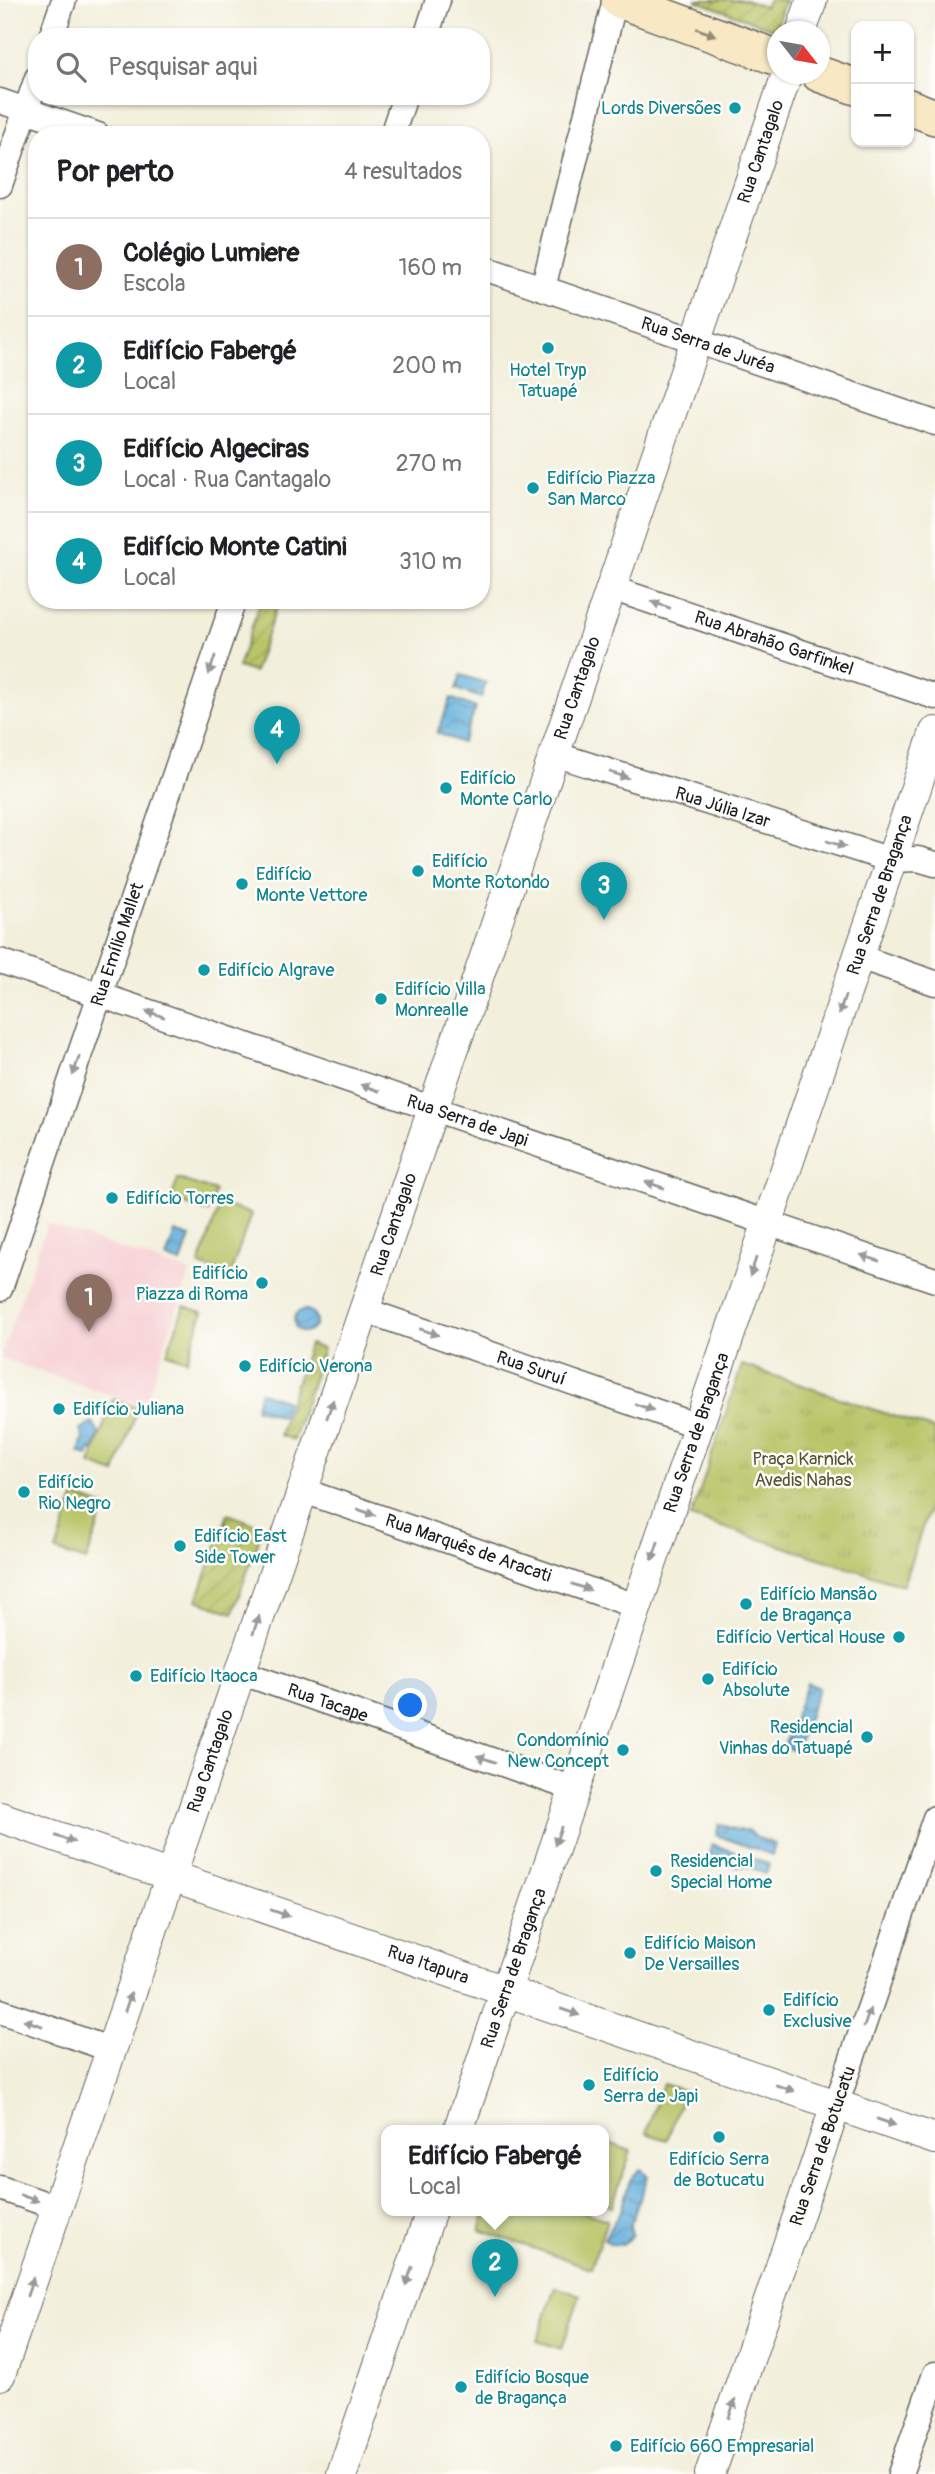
<!DOCTYPE html>
<html lang="pt">
<meta charset="utf-8">
<style>
:root{--surface:#fff;--page:#f6f6f6;--text:#202124;--muted:#757577;--line:#e0e0e0;--accent:#b5179e}
body{margin:0;font-family:Pangolin,sans-serif;background:var(--page);color:var(--text)}
.controls{position:absolute;right:21px;top:21px;display:grid;overflow:hidden;border-radius:14px;box-shadow:0 2px 5px #0004}
.controls button{width:63px;height:63px;display:grid;place-items:center;padding:0;border:0;border-bottom:2px solid var(--line);background:var(--surface);color:var(--text);font:35px sans-serif}
.compass{position:absolute;left:767px;top:21px;width:63px;height:63px;border-radius:50%;background:var(--surface);box-shadow:0 2px 5px #0004;rotate:121deg}
.you{position:absolute;left:411px;top:1706px;width:24px;height:24px;margin:-18px;border:5px solid #fff;border-radius:50%;background:#1a73e8;box-shadow:0 0 0 10px #1a73e833}
.badge{display:grid;place-items:center;width:46px;height:46px;border-radius:50%;background:var(--accent);color:#fff;font-size:23px;font-weight:700}
.pin{position:absolute;translate:-50% -58px;filter:drop-shadow(0 2px 4px #0008)}
.pin::after{content:'';position:absolute;top:37px;width:24px;height:21px;background:inherit;clip-path:polygon(0 0,100% 0,50% 100%)}
.popup{position:absolute;left:381px;top:2125px;width:228px;height:91px;box-sizing:border-box;display:grid;place-content:center;border-radius:14px;background:var(--surface);filter:drop-shadow(0 2px 5px #0005);font-size:23px;white-space:nowrap;color:var(--muted)}
.popup b{font-size:26px;color:var(--text)}
.popup::after{content:'';position:absolute;left:50%;top:100%;margin-left:-14px;border:14px solid transparent;border-top-color:var(--surface)}
.list{margin:0;padding:0;list-style:none}
h2{display:flex;justify-content:space-between;align-items:center;height:91px;margin:0;padding:0 28px;font-size:30px}
h2 small{font-size:23px;font-weight:400;color:var(--muted)}
.list li{display:grid;grid-template-columns:46px 1fr auto;gap:21px;align-items:center;box-sizing:border-box;height:98px;padding:0 28px;border-top:2px solid var(--line)}
.list b{display:block;font-size:26px;white-space:nowrap}
.list p{margin:0;font-size:23px;white-space:nowrap;color:var(--muted)}
.list em{font-size:23px;font-style:normal;color:var(--muted)}
.icon{flex:none;width:38px;height:38px;fill:none;stroke:currentColor;stroke-width:2;stroke-linecap:round;stroke-linejoin:round}
.map{position:relative;flex:none;width:935px;height:2474px;overflow:hidden}
.search{position:absolute;background:var(--surface);box-shadow:0 2px 5px #0004;left:28px;top:28px;width:462px;height:77px;display:flex;align-items:center;gap:18px;box-sizing:border-box;padding:0 24px;border-radius:28px;color:var(--muted);font-size:26px}
.panel{position:absolute;background:var(--surface);box-shadow:0 2px 5px #0004;left:28px;top:126px;width:462px;height:483px;border-radius:28px}
.map>svg:first-child{display:block}
</style>
<div class="map">
<svg width="935" height="2474" viewBox="0 0 935 2474">
<defs>
<pattern id="park-tufts" width="24" height="20" patternUnits="userSpaceOnUse" patternTransform="scale(1.75)"><rect width="24" height="20" fill="#b8c567"/><path d="M3 7l-1-3M5 7V3M7 7l1-3M15 17l-1-3M17 17v-4M19 17l1-3" fill="none" stroke="#9ea959"/></pattern>
<pattern id="garden-furrows" width="10" height="10" patternUnits="userSpaceOnUse" patternTransform="scale(1.75)"><rect width="10" height="10" fill="#b8c567"/><path d="M-1 1l2-2M0 10L10 0M9 11l2-2" fill="none" stroke="#9ea959"/></pattern>
<pattern id="water-waves" width="16" height="10" patternUnits="userSpaceOnUse" patternTransform="scale(1.75)"><rect width="16" height="10" fill="#63afdc"/><path d="M0 5q4-4 8 0t8 0" fill="none" stroke="#518eb2"/></pattern>
</defs>
<rect width="100%" height="100%" fill="#fdfcf7"/>
<filter id="ink" filterUnits="userSpaceOnUse"><feTurbulence type="fractalNoise" baseFrequency=".0143" numOctaves="2"/><feDisplacementMap in="SourceGraphic" scale="14" xChannelSelector="R" yChannelSelector="G"/><feConvolveMatrix kernelMatrix="1 2 1 2 8 2 1 2 1" color-interpolation-filters="sRGB"/></filter>
<filter id="wash" filterUnits="userSpaceOnUse"><feTurbulence type="fractalNoise" baseFrequency=".00686" numOctaves="4" result="noise"/><feDisplacementMap in="SourceGraphic" scale="28" xChannelSelector="R" yChannelSelector="G"/><feGaussianBlur stdDeviation="1.57" result="paint"/><feColorMatrix in="noise" values="0 0 0 0 0 0 0 0 0 0 0 0 0 0 0 0 0 1.4 0 .05"/><feComposite in="paint" operator="in"/></filter>
<g filter="url(#wash)">
<rect width="100%" height="100%" fill="#f2efdb"/>
<path fill="#f7cfd3" d="M47,1224l143,48 -46,134 -144,-48z"/>
<path fill="url(#park-tufts)" stroke="#6a7042" stroke-width="2" d="M742,1365l193,65v60l-32,95 -212,-68z"/>
<path fill="url(#garden-furrows)" stroke="#6a7042" stroke-width="2" d="M695,0h51l19,7 3,-7h17l-10,30z
M261,600h18l-25,72 -16,-5z
M309,1344l14,5 -30,91 -14,-5z
M228,1514l35,13 -30,86 -36,-13z"/>
<path fill="#b8c567" stroke="#6a7042" stroke-width="2" d="M178,1179l37,12 -7,21 -37,-13z
M220,1204l31,10 -21,61 -31,-10z
M184,1306l19,6 -16,48 -20,-7z
M113,1399l25,9 -23,65 -25,-9z
M75,1496l30,11 -19,54 -30,-10z
M663,2084l22,7 -18,49 -21,-7z
M604,2141l27,10 -19,55 -8,-3z
M486,2211h94l27,9 -16,48 -111,-38z
M555,2287l25,8 -18,54 -25,-8z"/>
<path fill="url(#water-waves)" stroke="#40667c" stroke-width="2" d="M461,675l25,8 -5,15 -25,-9z
M451,698l25,10 -14,35 -25,-10z
M175,1232l15,5 -9,26 -15,-5z
M294 1321a11 11 0 1 1 22 0a11 11 0 1 1-22 0Z
M260,1392l27,9 -5,16 -27,-9z
M93,1423l6,11 -6,17 -2,-2 -3,7 -9,-4 4,-14 -3,-9z
M807,1683l12,4 -23,64 -12,-4z
M719,1824l18,6h11l8,7 19,7 -3,11 -56,-20z
M712,1844l57,20 -3,9 -21,-7 -9,1 -11,-8 -16,-5z
M641,2169l7,7 -18,50 2,9 -9,10 -12,-1 -7,-5c5,-10 12,-20 17,-30 6,-15 5,-30 20,-40z"/>
</g>
<g filter="url(#ink)">
<g fill="none" stroke-linecap="round" stroke-linejoin="round">
<g stroke="#67665f" stroke-width="27">
<g id="minor">
<path d="M51,37l13,-37"/>
<path d="M426,37l12,-37"/>
<path d="M0,101l98,34"/>
<path d="M392,135l13,-39"/>
<path d="M0,185l37,-107"/>
<path id="s1" d="M481,267l454,156"/>
<path d="M543,288l72,-288"/>
<path id="s2" d="M611,588l324,109"/>
<path id="s3" d="M554,754l337,106 27,-1 17,5"/>
<path d="M859,957l76,26"/>
<path id="s4" d="M0,961l935,319"/>
<path id="s5" d="M0,1289l234,-689"/>
<path id="s6" d="M364,1310l334,116"/>
<path id="s7" d="M301,1490l335,116"/>
<path id="s8" d="M240,1672l334,117"/>
<path d="M0,2011l112,39"/>
<path d="M836,2105l99,-287"/>
<path d="M0,2188l58,20"/>
<path d="M900,2474l35,-100"/>
</g>
</g>
<g stroke="#67665f" stroke-width="32">
<g id="tertiary">
<path d="M801,32l11,-32"/>
<path id="s9" d="M0,1817l935,322"/>
<path id="s10" d="M458,2131l477,-1399"/>
<path id="s11" d="M0,2375l787,-2301"/>
<path d="M342,2474l89,-263"/>
<path d="M710,2474l126,-369"/>
</g>
</g>
<g stroke="#67665f" stroke-width="38">
<path id="secondary" d="M619,0l159,58
M819,74l37,13
M909,107l26,10"/>
</g>
<use href="#minor" stroke="#fff" stroke-width="24"/>
<use href="#tertiary" stroke="#fff" stroke-width="30"/>
<use href="#secondary" stroke="#f8e8c3" stroke-width="35"/>
</g>
<defs><path id="oneway-solid" d="M-6-.8H1V-3.2L6.5 0L1 3.2V.8H-6Z" transform="scale(1.75)"/></defs>
<use fill="#958c78" href="#oneway-solid" transform="translate(706 32) rotate(20)"/>
<g fill="#999">
<use href="#oneway-solid" transform="translate(661 605) rotate(-161)"/>
<use href="#oneway-solid" transform="translate(212 665) rotate(109)"/>
<use href="#oneway-solid" transform="translate(619 775) rotate(18)"/>
<use href="#oneway-solid" transform="translate(836 844) rotate(18)"/>
<use href="#oneway-solid" transform="translate(842 1005) rotate(109)"/>
<use href="#oneway-solid" transform="translate(155 1014) rotate(-161)"/>
<use href="#oneway-solid" transform="translate(76 1066) rotate(109)"/>
<use href="#oneway-solid" transform="translate(370 1088) rotate(-161)"/>
<use href="#oneway-solid" transform="translate(655 1185) rotate(-161)"/>
<use href="#oneway-solid" transform="translate(870 1258) rotate(-161)"/>
<use href="#oneway-solid" transform="translate(753 1267) rotate(109)"/>
<use href="#oneway-solid" transform="translate(429 1332) rotate(19)"/>
<use href="#oneway-solid" transform="translate(644 1407) rotate(19)"/>
<use href="#oneway-solid" transform="translate(330 1409) rotate(-71)"/>
<use href="#oneway-solid" transform="translate(366 1512) rotate(19)"/>
<use href="#oneway-solid" transform="translate(655 1551) rotate(109)"/>
<use href="#oneway-solid" transform="translate(581 1587) rotate(19)"/>
<use href="#oneway-solid" transform="translate(256 1625) rotate(-71)"/>
<use href="#oneway-solid" transform="translate(486 1759) rotate(-161)"/>
<use href="#oneway-solid" transform="translate(558 1836) rotate(109)"/>
<use href="#oneway-solid" transform="translate(65 1839) rotate(19)"/>
<use href="#oneway-solid" transform="translate(280 1913) rotate(19)"/>
<use href="#oneway-solid" transform="translate(128 2002) rotate(-71)"/>
<use href="#oneway-solid" transform="translate(570 2012) rotate(19)"/>
<use href="#oneway-solid" transform="translate(867 2018) rotate(-71)"/>
<use href="#oneway-solid" transform="translate(33 2023) rotate(-161)"/>
<use href="#oneway-solid" transform="translate(785 2088) rotate(19)"/>
<use href="#oneway-solid" transform="translate(886 2122) rotate(19)"/>
<use href="#oneway-solid" transform="translate(29 2198) rotate(19)"/>
<use href="#oneway-solid" transform="translate(409 2276) rotate(109)"/>
<use href="#oneway-solid" transform="translate(30 2287) rotate(-71)"/>
<use href="#oneway-solid" transform="translate(732 2409) rotate(-71)"/>
</g>
</g>
<g fill="#0f9aa8" stroke="#fdfcf7" stroke-width="2.5">
<circle cx="735" cy="108" r="7"/>
<circle cx="548" cy="348" r="7"/>
<circle cx="533" cy="488" r="7"/>
<circle cx="446" cy="788" r="7"/>
<circle cx="418" cy="871" r="7"/>
<circle cx="242" cy="884" r="7"/>
<circle cx="204" cy="970" r="7"/>
<circle cx="381" cy="999" r="7"/>
<circle cx="112" cy="1198" r="7"/>
<circle cx="262" cy="1283" r="7"/>
<circle cx="245" cy="1366" r="7"/>
<circle cx="59" cy="1409" r="7"/>
<circle cx="24" cy="1492" r="7"/>
<circle cx="180" cy="1546" r="7"/>
<circle cx="746" cy="1604" r="7"/>
<circle cx="899" cy="1637" r="7"/>
<circle cx="136" cy="1676" r="7"/>
<circle cx="708" cy="1679" r="7"/>
<circle cx="867" cy="1737" r="7"/>
<circle cx="623" cy="1750" r="7"/>
<circle cx="656" cy="1871" r="7"/>
<circle cx="630" cy="1953" r="7"/>
<circle cx="769" cy="2010" r="7"/>
<circle cx="589" cy="2085" r="7"/>
<circle cx="719" cy="2137" r="7"/>
<circle cx="461" cy="2387" r="7"/>
<circle cx="616" cy="2446" r="7"/>
</g>
<g text-anchor="middle" dominant-baseline="central" stroke-width="5" stroke-linejoin="round" paint-order="stroke">
<g font-size="18" fill="#0d838f" stroke="#fdfcf7" text-anchor="start">
<text x="721" y="108" text-anchor="end">Lords Diversões</text>
<text x="548" y="370" text-anchor="middle">Hotel Tryp<tspan x="548" dy="21">Tatuapé</tspan></text>
<text x="547" y="478">Edifício Piazza<tspan x="547" dy="21">San Marco</tspan></text>
<text x="460" y="778">Edifício<tspan x="460" dy="21">Monte Carlo</tspan></text>
<text x="432" y="861">Edifício<tspan x="432" dy="21">Monte Rotondo</tspan></text>
<text x="256" y="874">Edifício<tspan x="256" dy="21">Monte Vettore</tspan></text>
<text x="218" y="970">Edifício Algrave</text>
<text x="395" y="989">Edifício Villa<tspan x="395" dy="21">Monrealle</tspan></text>
<text x="126" y="1198">Edifício Torres</text>
<text x="248" y="1273" text-anchor="end">Edifício<tspan x="248" dy="21">Piazza di Roma</tspan></text>
<text x="259" y="1366">Edifício Verona</text>
<text x="73" y="1409">Edifício Juliana</text>
<text x="38" y="1482">Edifício<tspan x="38" dy="21">Rio Negro</tspan></text>
<text x="194" y="1536">Edifício East<tspan x="194" dy="21">Side Tower</tspan></text>
<text x="760" y="1594">Edifício Mansão<tspan x="760" dy="21">de Bragança</tspan></text>
<text x="885" y="1637" text-anchor="end">Edifício Vertical House</text>
<text x="722" y="1669">Edifício<tspan x="722" dy="21">Absolute</tspan></text>
<text x="150" y="1676">Edifício Itaoca</text>
<text x="853" y="1727" text-anchor="end">Residencial<tspan x="853" dy="21">Vinhas do Tatuapé</tspan></text>
<text x="609" y="1740" text-anchor="end">Condomínio<tspan x="609" dy="21">New Concept</tspan></text>
<text x="670" y="1861">Residencial<tspan x="670" dy="21">Special Home</tspan></text>
<text x="644" y="1943">Edifício Maison<tspan x="644" dy="21">De Versailles</tspan></text>
<text x="783" y="2000">Edifício<tspan x="783" dy="21">Exclusive</tspan></text>
<text x="603" y="2075">Edifício<tspan x="603" dy="21">Serra de Japi</tspan></text>
<text x="719" y="2159" text-anchor="middle">Edifício Serra<tspan x="719" dy="21">de Botucatu</tspan></text>
<text x="475" y="2377">Edifício Bosque<tspan x="475" dy="21">de Bragança</tspan></text>
<text x="630" y="2446">Edifício 660 Empresarial</text>
</g>
<g font-size="18" fill="#1c1c1c" stroke="#fdfcf7">
<text stroke="none"><textPath href="#s11" startOffset="2350">Rua Cantagalo</textPath></text>
<text stroke="none"><textPath href="#s1" startOffset="240">Rua Serra de Juréa</textPath></text>
<text stroke="none"><textPath href="#s2" startOffset="172">Rua Abrahão Garfinkel</textPath></text>
<text stroke="none"><textPath href="#s11" startOffset="1783">Rua Cantagalo</textPath></text>
<text stroke="none"><textPath href="#s3" startOffset="177">Rua Júlia Izar</textPath></text>
<text stroke="none"><textPath href="#s10" startOffset="1306">Rua Serra de Bragança</textPath></text>
<text stroke="none"><textPath href="#s5" startOffset="364">Rua Emílio Mallet</textPath></text>
<text stroke="none"><textPath href="#s4" startOffset="494">Rua Serra de Japi</textPath></text>
<text stroke="none"><textPath href="#s11" startOffset="1216">Rua Cantagalo</textPath></text>
<text stroke="none"><textPath href="#s6" startOffset="177">Rua Suruí</textPath></text>
<text stroke="none"><textPath href="#s10" startOffset="738">Rua Serra de Bragança</textPath></text>
<text stroke="none"><textPath href="#s7" startOffset="177">Rua Marquês de Aracati</textPath></text>
<text stroke="none"><textPath href="#s8" startOffset="93">Rua Tacape</textPath></text>
<text stroke="none"><textPath href="#s11" startOffset="649">Rua Cantagalo</textPath></text>
<text stroke="none"><textPath href="#s9" startOffset="453">Rua Itapura</textPath></text>
<text stroke="none"><textPath href="#s10" startOffset="172">Rua Serra de Bragança</textPath></text>
<text transform="translate(823 2146) rotate(-71)">Rua Serra de Botucatu</text>
</g>
<g font-size="18" fill="#535736" stroke="#fdfcf7">
<text x="803" y="1459">Praça Karnick<tspan x="803" dy="21">Avedis Nahas</tspan></text>
</g>
</g>
</svg>
<div class="controls">
<button>+</button>
<button>−</button>
</div>
<svg class="compass" viewBox="-18 -18 36 36"><path d="M0-13l5 13h-10z" fill="#e53935"/><path d="M0 13l5-13h-10z" fill="#757577"/></svg>
<div class="you"></div>
<div class="pin badge" style="left:89px;top:1332px;background:#8d6e63">1</div>
<div class="pin badge" style="left:495px;top:2297px;background:#0f9aa8">2</div>
<div class="popup"><b>Edifício Fabergé</b>Local</div>
<div class="pin badge" style="left:604px;top:920px;background:#0f9aa8">3</div>
<div class="pin badge" style="left:277px;top:764px;background:#0f9aa8">4</div>
<div class="search"><svg class="icon" aria-label="search" viewBox="0 0 24 24"><circle cx="10" cy="10" r="6"/><path d="M15 15l6 6"/></svg>Pesquisar aqui</div>
<section class="panel">
<h2>Por perto<small>4 resultados</small></h2>
<ul class="list">
<li><span class="badge" style="background:#8d6e63">1</span><div><b>Colégio Lumiere</b><p>Escola</p></div><em>160 m</em></li>
<li><span class="badge" style="background:#0f9aa8">2</span><div><b>Edifício Fabergé</b><p>Local</p></div><em>200 m</em></li>
<li><span class="badge" style="background:#0f9aa8">3</span><div><b>Edifício Algeciras</b><p>Local · Rua Cantagalo</p></div><em>270 m</em></li>
<li><span class="badge" style="background:#0f9aa8">4</span><div><b>Edifício Monte Catini</b><p>Local</p></div><em>310 m</em></li>
</ul>
</section>
</div>
